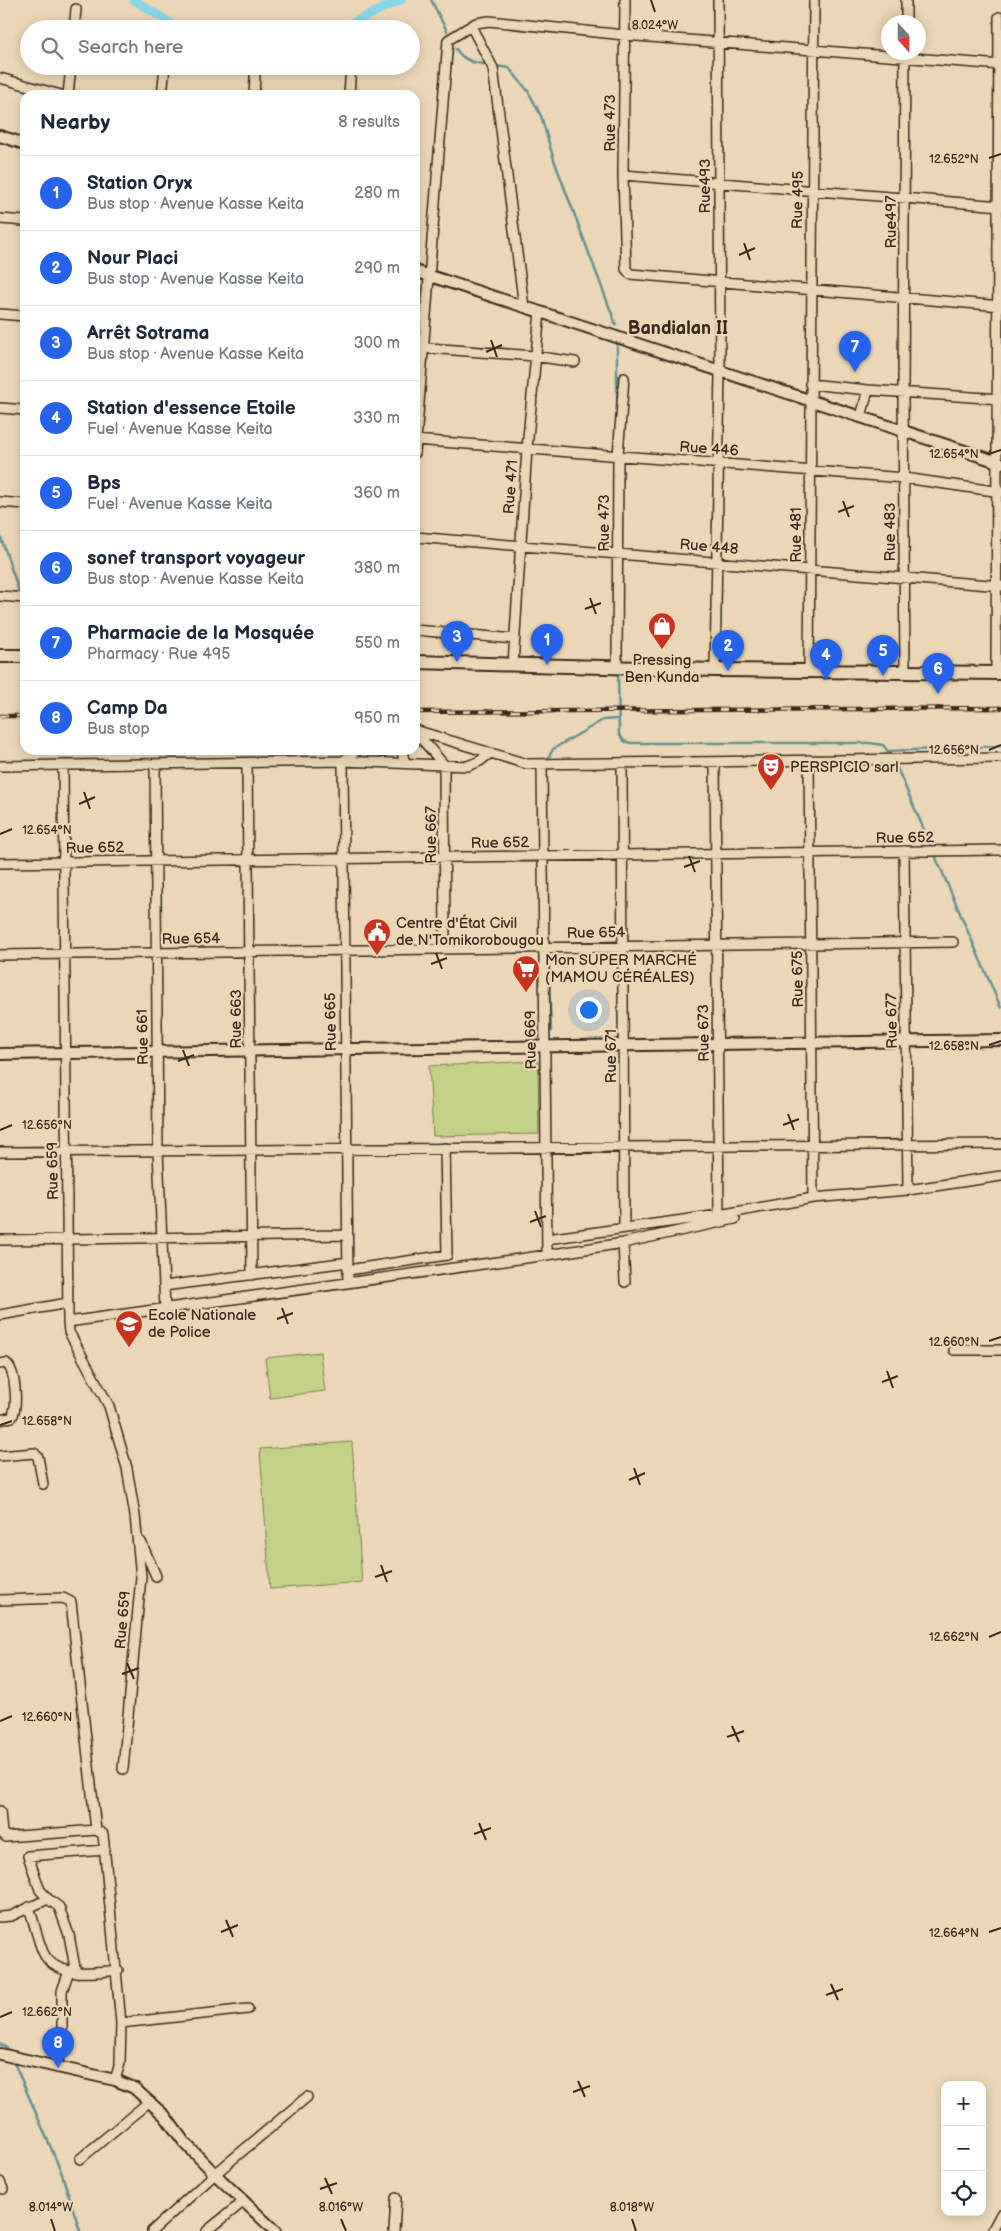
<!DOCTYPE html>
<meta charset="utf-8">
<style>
:root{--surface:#fff;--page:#f6f6f7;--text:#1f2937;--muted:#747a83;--line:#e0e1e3;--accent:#2563eb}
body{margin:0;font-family:"Balsamiq Sans",sans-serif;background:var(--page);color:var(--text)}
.controls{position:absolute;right:15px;bottom:15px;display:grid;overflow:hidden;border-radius:10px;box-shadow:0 2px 12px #0003}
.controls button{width:45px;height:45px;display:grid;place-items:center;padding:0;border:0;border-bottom:1px solid var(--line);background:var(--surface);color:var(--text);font:25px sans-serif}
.compass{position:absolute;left:881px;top:15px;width:45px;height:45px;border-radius:50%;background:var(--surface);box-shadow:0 2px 12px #0003;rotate:159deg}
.you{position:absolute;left:588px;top:1009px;width:18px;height:18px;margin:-12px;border:4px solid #fff;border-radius:50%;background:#1a73e8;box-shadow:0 0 0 8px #1a73e833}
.badge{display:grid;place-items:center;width:32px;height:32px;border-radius:50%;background:var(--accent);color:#fff;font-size:16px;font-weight:700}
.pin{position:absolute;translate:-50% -41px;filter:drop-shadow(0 1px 2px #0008)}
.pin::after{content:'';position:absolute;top:26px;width:18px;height:15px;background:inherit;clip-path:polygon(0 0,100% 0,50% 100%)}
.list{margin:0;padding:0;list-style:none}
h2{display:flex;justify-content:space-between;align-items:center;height:65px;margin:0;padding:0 20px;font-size:21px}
h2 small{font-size:16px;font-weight:400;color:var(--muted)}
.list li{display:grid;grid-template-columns:32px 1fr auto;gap:15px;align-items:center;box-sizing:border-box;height:75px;padding:0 20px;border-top:1px solid var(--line)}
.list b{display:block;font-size:19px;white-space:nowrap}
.list p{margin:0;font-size:16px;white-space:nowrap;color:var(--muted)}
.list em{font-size:16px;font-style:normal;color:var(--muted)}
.icon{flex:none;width:28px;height:28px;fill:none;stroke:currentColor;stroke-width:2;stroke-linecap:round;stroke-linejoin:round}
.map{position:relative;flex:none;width:1001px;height:2231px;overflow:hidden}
.search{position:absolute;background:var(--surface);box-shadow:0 2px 12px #0003;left:20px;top:20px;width:400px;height:55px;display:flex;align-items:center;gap:12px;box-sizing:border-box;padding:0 18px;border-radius:28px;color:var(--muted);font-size:19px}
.panel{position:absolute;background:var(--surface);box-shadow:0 2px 12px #0003;left:20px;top:90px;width:400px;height:665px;border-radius:15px}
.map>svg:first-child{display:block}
</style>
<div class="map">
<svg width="1001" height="2231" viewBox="0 0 1001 2231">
<rect width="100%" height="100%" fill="#ebd7b5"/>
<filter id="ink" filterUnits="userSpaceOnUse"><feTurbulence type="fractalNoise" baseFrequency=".02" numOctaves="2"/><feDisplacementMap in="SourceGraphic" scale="10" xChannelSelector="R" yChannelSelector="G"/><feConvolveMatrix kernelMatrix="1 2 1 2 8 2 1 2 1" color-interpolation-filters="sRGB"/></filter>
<g filter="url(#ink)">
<path fill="#c3d287" stroke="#7f7e52" d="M538,1061l1,73 -106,2 -4,-70z
M320,1352l5,39 -55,7 -5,-40z
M352,1442l10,140 -92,7 -10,-140z"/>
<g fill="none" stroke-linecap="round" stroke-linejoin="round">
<path stroke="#699195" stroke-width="2.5" d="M431,0l16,31
M456,49c7,12 19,14 32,16
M496,66l13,2 19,23 13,25 13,44 62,165
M617,341v68
M0,535l25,74
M618,672l1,62 5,7 7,2h239l13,2 9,11
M890,751l111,-5
M894,761l38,87
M546,762l7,-13 50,-29 14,-1
M934,853l67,155
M549,975l2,56
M0,2044l7,4 2,5
M13,2060l48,111 19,60"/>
<path stroke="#87d6e5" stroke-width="9" d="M134,0l46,29
M339,29l62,-29"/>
<g stroke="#3b2a1e" stroke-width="12">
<path id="minor" d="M625,0l-2,175 3,94 4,5 371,32
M906,22v-22
M471,26l22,42 31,239
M74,29l2,-20
M0,78l61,17
M68,95l3,-29
M162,95l3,-29
M254,95l1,-18
M349,95l2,-29
M623,175l378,31
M0,219l25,2
M0,314l25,2
M415,347l119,9 41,6
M810,384l58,6 133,9
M0,408l25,2
M861,417l7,-27
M415,440l489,38 97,14
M415,453l33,-413 28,-17 13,-2 135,14 377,30
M0,502l25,2
M415,537l586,49
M0,596l25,2
M415,630l100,9
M513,665l14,-217 13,-136
M617,668l1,-213 6,-77
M715,670l5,-299 -2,-371
M809,671l5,-671
M905,672l-2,-280 2,-340
M996,673l3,-656
M415,730l112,34 474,-6
M415,731l29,34 1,184
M401,750l4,12
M809,760l4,438
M715,762l4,453
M247,763l5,512
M622,763l2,465
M155,764l3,387 7,158
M542,764l5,491
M63,765l5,557 1,10 40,74 18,62 8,48 6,61 -18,192
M0,766l343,-5 125,5 12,-5 10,-8
M904,851l4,339
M0,863l1001,-13
M0,955l953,-13
M0,1152l1001,-8
M547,1239l172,-24 94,-17 95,-8 93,-14
M0,1240l347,-5
M623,1243l2,39
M348,1270l99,-15 -2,-107
M348,1283l-5,-522 15,-11
M164,1286l184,-24
M0,1315l68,-12
M68,1322l479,-67 76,-12 112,-24
M954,1350h47
M0,1364l6,-1c10,8 12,43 6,54l-12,3
M0,1456l34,-3 4,4 5,27
M141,1542l15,34
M0,1600l63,-2 8,4 25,228
M0,1811l2,22 4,4 90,-7 7,4 18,189 -1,40 -5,17
M29,1907c5,15 8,31 14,45 12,27 52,20 75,18
M0,1917l11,-1 37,-17
M76,1973l-7,-38 -10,-28 -11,-8 -8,-9 -12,-34 77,-6
M121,2023l127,-14
M57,2068l5,-35v-42l7,-20
M80,2159l70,-58
M0,2182l3,7
M152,2231l63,-57 92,-77
M207,2231l37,-30
M394,2231l2,-33
M992,2231l9,-17"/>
</g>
<g stroke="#3b2a1e" stroke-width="14">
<path id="tertiary" d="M0,136l25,8
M415,271l586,192
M0,1054l1001,-14
M0,2054l115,26 19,8 31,28 19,26 31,32 60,57"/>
</g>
<g stroke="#3b2a1e" stroke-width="16">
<path id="secondary" d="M0,656h25
M415,662l300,8 286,3"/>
</g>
<use href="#minor" stroke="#ebd7b5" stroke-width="9"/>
<use href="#tertiary" stroke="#ebd7b5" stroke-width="10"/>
<use href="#secondary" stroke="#ebd7b5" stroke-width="12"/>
<g stroke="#3b2a1e" stroke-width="4.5">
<path id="rail" d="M415,712l586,-4
M0,716h25"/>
</g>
<use href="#rail" stroke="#ebd7b5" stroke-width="2.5" stroke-dasharray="8" stroke-linecap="butt"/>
</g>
</g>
<path fill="none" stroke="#3b2a1e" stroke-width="2" d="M651,0l4,12M989,158l12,-4M744,243l6,17M739,255l16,-7M491,340l6,17M486,352l16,-7M989,454l12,-4M843,501l6,16M838,512l16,-6M590,598l6,16M585,609l16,-6M989,750l12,-5M84,792l6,17M79,804l16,-7M0,834l12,-5M689,856l6,16M684,867l16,-6M436,953l6,16M431,964l16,-6M989,1045l12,-4M183,1050l6,16M178,1061l16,-6M788,1114l6,16M783,1125l16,-6M0,1130l12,-5M535,1211l6,16M530,1222l16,-6M282,1308l6,16M277,1319l16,-6M989,1341l12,-4M887,1371l6,17M882,1382l16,-6M0,1425l12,-4M634,1468l6,17M629,1480l16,-7M381,1565l6,17M375,1577l17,-6M989,1637l12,-5M127,1663l7,16M122,1674l17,-6M0,1721l12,-5M732,1726l7,16M727,1737l17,-6M479,1823l7,17M474,1834l17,-6M226,1920l7,17M221,1932l17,-7M989,1932l12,-4M831,1984l7,16M826,1995l17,-6M0,2017l12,-5M578,2081l7,16M573,2092l17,-6M325,2178l7,16M320,2189l17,-6M51,2219l4,12M341,2219l5,12M632,2219l4,12"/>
<defs>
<g id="shop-pin" transform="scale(1.4375)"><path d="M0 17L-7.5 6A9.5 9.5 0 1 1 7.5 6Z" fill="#c8321e" stroke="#ebd7b5"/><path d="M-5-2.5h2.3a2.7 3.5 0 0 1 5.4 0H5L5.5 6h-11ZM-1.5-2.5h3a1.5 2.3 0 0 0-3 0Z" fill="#fff"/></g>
<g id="theatre-pin" transform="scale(1.4375)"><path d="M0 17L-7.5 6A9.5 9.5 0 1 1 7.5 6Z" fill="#c8321e" stroke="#ebd7b5"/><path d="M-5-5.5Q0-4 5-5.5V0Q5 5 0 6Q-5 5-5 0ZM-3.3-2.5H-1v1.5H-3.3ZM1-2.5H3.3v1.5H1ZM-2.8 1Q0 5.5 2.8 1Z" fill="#fff"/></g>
<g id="civic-pin" transform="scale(1.4375)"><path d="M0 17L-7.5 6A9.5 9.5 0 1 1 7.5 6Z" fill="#c8321e" stroke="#ebd7b5"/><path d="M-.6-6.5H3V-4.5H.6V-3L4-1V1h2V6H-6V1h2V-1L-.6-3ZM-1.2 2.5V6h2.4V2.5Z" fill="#fff"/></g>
<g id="supermarket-pin" transform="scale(1.4375)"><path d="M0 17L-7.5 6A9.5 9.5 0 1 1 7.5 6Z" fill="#c8321e" stroke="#ebd7b5"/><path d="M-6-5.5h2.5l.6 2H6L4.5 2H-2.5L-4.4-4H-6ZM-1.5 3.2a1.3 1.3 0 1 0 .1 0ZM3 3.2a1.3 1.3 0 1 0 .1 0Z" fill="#fff"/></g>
<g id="university-pin" transform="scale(1.4375)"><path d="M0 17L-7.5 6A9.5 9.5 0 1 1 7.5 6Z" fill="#c8321e" stroke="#ebd7b5"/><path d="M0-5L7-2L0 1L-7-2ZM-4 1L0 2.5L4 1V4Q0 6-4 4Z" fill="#fff"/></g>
</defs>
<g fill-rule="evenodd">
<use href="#shop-pin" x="662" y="626"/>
<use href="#theatre-pin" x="771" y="767"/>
<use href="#civic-pin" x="377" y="932"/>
<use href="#supermarket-pin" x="526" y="969"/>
<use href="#university-pin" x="129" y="1324"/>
</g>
<g text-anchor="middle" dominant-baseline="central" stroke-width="4.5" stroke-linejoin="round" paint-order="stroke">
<g font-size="15" fill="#3b2a1e" stroke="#ebd7b5">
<text transform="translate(610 123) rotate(-90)">Rue 473</text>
<text transform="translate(705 186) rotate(-90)">Rue493</text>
<text transform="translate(798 200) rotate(-89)">Rue 495</text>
<text transform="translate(891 222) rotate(-90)">Rue497</text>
<text transform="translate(709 449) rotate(4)">Rue 446</text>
<text transform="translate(511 487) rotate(-86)">Rue 471</text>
<text transform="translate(604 523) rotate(-90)">Rue 473</text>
<text transform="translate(890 532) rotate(-90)">Rue 483</text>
<text transform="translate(796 535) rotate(-90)">Rue 481</text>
<text transform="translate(709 547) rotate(5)">Rue 448</text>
<text transform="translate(431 835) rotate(-90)">Rue 667</text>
<text transform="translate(905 838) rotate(-1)">Rue 652</text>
<text transform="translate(500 843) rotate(-1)">Rue 652</text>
<text transform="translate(95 848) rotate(-1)">Rue 652</text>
<text transform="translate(596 933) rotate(-1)">Rue 654</text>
<text transform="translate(191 939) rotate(-1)">Rue 654</text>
<text transform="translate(798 979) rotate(-91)">Rue 675</text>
<text transform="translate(236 1019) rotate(-90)">Rue 663</text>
<text transform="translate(892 1021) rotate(-91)">Rue 677</text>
<text transform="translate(331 1022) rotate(-91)">Rue 665</text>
<text transform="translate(704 1033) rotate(-91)">Rue 673</text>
<text transform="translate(143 1037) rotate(-91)">Rue 661</text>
<text transform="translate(531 1040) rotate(-91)">Rue 669</text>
<text transform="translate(611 1056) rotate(-90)">Rue 671</text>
<text transform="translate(53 1171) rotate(-91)">Rue 659</text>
<text transform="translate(123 1620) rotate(-85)">Rue 659</text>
</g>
<g font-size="15" fill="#3b2a1e" stroke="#ebd7b5" text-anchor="start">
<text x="662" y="660" text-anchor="middle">Pressing<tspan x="662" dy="17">Ben Kunda</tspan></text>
<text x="790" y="767">PERSPICIO sarl</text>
<text x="396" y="923">Centre d'État Civil<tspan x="396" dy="17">de N'Tomikorobougou</tspan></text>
<text x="545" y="960">Mon SUPER MARCHÉ<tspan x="545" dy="17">(MAMOU CÉRÉALES)</tspan></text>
<text x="148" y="1315">Ecole Nationale<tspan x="148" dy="17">de Police</tspan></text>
</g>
<g font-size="18" font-weight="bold" fill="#3b2a1e" stroke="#ebd7b5">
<text x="678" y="328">Bandialan II</text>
</g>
</g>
<g font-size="12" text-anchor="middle" fill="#3b2a1e" stroke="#ebd7b5" stroke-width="4.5" stroke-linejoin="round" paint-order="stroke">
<text x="655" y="29">8.024°W</text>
<text x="954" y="163">12.652°N</text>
<text x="954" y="458">12.654°N</text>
<text x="954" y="754">12.656°N</text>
<text x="47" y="834">12.654°N</text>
<text x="954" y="1050">12.658°N</text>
<text x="47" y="1129">12.656°N</text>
<text x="954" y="1346">12.660°N</text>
<text x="47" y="1425">12.658°N</text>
<text x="954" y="1641">12.662°N</text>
<text x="47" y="1721">12.660°N</text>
<text x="954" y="1937">12.664°N</text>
<text x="47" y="2016">12.662°N</text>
<text x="51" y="2211">8.014°W</text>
<text x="341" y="2211">8.016°W</text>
<text x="632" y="2211">8.018°W</text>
</g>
</svg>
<div class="controls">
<button>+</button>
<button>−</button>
<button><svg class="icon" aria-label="locate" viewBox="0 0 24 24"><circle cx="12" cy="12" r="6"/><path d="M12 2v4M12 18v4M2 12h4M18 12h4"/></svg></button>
</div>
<svg class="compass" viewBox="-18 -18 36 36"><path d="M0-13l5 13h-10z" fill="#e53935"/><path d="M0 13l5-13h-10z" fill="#747a83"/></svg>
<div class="you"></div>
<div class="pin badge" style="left:547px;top:665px">1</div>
<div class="pin badge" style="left:728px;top:671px">2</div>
<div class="pin badge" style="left:457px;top:662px">3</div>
<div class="pin badge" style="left:826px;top:680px">4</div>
<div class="pin badge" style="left:883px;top:676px">5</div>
<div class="pin badge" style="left:938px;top:694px">6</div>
<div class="pin badge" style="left:855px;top:372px">7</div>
<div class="pin badge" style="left:58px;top:2068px">8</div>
<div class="search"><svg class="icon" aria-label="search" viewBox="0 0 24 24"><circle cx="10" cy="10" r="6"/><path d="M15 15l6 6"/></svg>Search here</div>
<section class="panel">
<h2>Nearby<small>8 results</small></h2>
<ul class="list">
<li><span class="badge">1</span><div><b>Station Oryx</b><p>Bus stop · Avenue Kasse Keita</p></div><em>280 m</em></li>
<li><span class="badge">2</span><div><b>Nour Placi</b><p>Bus stop · Avenue Kasse Keita</p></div><em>290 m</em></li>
<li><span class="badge">3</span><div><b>Arrêt Sotrama</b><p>Bus stop · Avenue Kasse Keita</p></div><em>300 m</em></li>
<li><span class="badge">4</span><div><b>Station d'essence Etoile</b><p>Fuel · Avenue Kasse Keita</p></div><em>330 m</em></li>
<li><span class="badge">5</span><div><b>Bps</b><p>Fuel · Avenue Kasse Keita</p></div><em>360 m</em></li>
<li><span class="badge">6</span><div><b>sonef transport voyageur</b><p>Bus stop · Avenue Kasse Keita</p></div><em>380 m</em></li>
<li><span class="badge">7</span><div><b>Pharmacie de la Mosquée</b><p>Pharmacy · Rue 495</p></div><em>550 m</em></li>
<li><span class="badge">8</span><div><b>Camp Da</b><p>Bus stop</p></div><em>950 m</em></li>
</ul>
</section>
</div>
